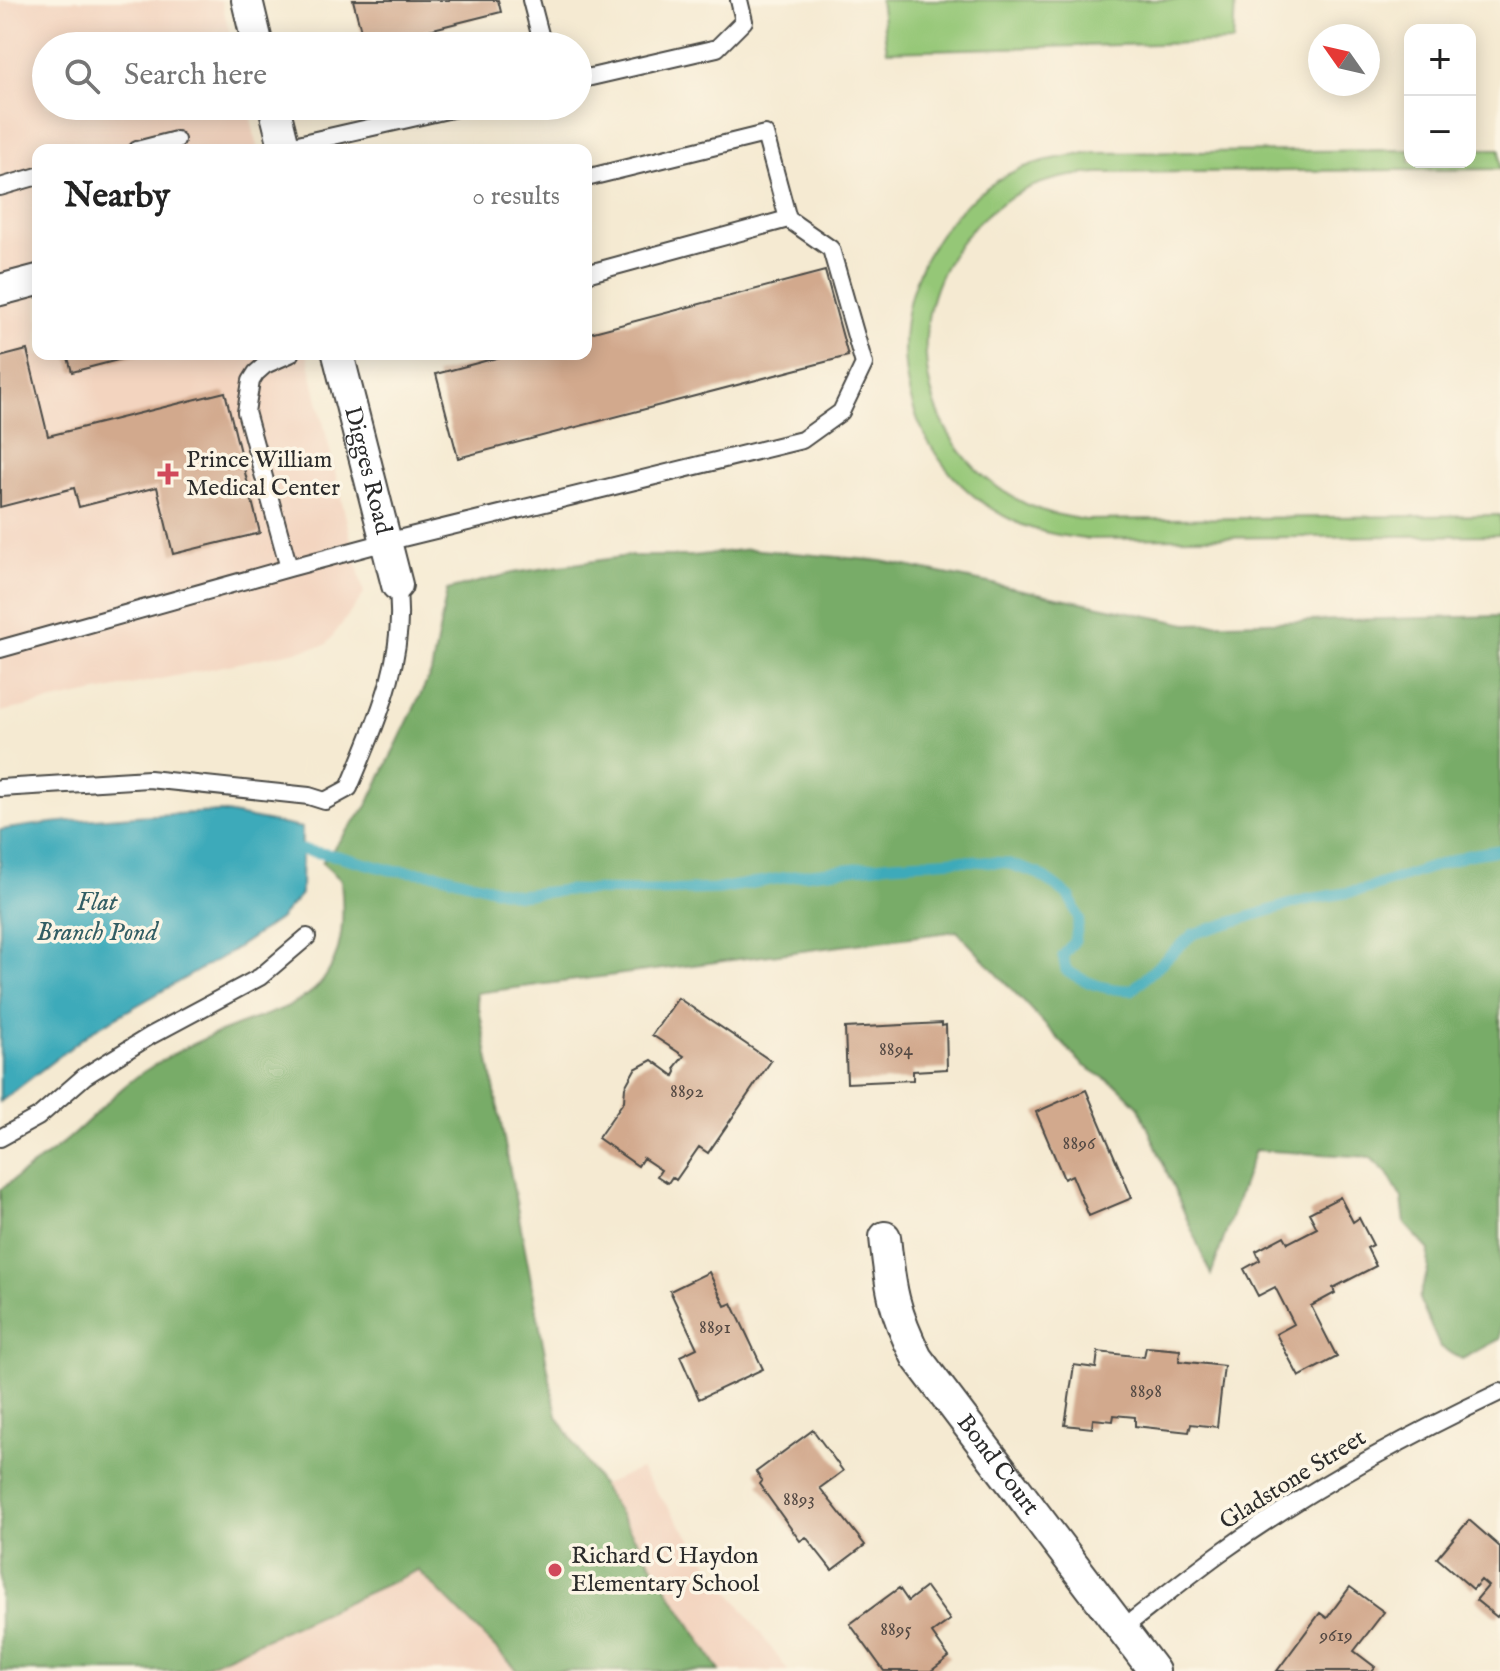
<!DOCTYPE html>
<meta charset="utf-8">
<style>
:root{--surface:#fff;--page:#f2f2f2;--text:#222;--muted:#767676;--line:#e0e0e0}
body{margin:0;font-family:"IM FELL English",serif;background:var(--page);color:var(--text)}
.controls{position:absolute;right:24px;top:24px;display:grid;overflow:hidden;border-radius:16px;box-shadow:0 4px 20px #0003}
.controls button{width:72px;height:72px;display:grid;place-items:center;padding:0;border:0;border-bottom:2px solid var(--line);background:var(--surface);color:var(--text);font:40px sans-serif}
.compass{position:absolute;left:1308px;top:24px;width:72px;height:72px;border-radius:50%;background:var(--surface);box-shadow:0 4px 20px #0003;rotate:304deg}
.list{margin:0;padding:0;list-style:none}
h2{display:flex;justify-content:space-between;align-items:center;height:104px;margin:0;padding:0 32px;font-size:34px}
h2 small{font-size:26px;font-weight:400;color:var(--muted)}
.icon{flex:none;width:44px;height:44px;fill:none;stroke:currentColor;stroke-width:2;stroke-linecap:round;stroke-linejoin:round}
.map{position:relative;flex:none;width:1500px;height:1671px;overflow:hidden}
.search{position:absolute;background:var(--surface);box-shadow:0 4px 20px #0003;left:32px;top:32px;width:560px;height:88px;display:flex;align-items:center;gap:20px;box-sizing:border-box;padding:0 28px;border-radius:44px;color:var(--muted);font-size:30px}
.panel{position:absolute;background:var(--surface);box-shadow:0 4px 20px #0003;left:32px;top:144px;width:560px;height:216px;border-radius:16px}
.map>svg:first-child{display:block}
</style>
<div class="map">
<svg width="1500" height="1671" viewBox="0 0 1500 1671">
<rect width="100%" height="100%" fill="#fcf5e5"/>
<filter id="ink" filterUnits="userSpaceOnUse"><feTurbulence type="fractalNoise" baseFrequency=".0125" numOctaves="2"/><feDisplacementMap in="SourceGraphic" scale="16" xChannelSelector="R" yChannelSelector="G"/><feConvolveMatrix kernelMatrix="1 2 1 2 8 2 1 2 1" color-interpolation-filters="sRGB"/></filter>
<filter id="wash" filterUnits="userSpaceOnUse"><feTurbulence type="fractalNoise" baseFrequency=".006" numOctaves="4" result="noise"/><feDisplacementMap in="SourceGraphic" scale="32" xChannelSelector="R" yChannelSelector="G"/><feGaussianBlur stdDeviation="1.8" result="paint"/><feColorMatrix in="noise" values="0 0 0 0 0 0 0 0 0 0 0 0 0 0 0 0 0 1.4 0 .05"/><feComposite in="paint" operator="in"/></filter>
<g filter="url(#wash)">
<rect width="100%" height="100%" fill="#f5ead2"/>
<path fill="#f3d4bf" d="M0,0h221l12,46h-187v60h202l10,44h-220v204h269l57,240 -38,51 -326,67z
M640,1469l148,202h-633z"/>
<path fill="#95c777" stroke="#607951" stroke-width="2" d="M880,0h355l-2,42 -346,9z
M1470,149h30v20l-402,4c-31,2 -61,8 -87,24 -120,74 -112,246 15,307 18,9 39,12 59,16l415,-5v20l-415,4c-22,-3 -44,-6 -65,-15 -146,-65 -155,-261 -22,-344 30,-19 65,-24 99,-27l313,-3v12h60z"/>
<path fill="#78ac68" stroke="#526c4a" stroke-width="2" d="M749,549l133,12 305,63 313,-8v723l-38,20 -22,-12 -21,-48 9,-30 1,-19 -24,-26 -3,-25 -15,-26 -17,-16 -115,-7 -44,125 -72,-168 -20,-20 -36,-22 -126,-134 -481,62 81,423 163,255h-202l-100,-101 -224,101h-194v-481c22,-18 47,-33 68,-51 29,-24 51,-53 83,-72 26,-16 54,-30 82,-40 27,-11 67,-20 87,-43 25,-30 24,-68 21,-104l-19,-17 45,-57 64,-133 16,-83 66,-17 115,-17h65z"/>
<path fill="#3caaba" stroke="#346a72" stroke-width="2" d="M221,812l81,16 -1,66 -22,25 -50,34 -137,78 -92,71v-272c73,-12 147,-15 221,-18z"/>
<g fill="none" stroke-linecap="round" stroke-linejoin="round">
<path stroke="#3caaba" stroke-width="11" d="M288,851l14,-1 36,6 52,14 48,4 80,21 50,-5 89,1 62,-2 92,-16 82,-9 63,-4 50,3 33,11 31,23 9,22 -4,21 -12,16 3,14c22,14 39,20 66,20l61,-56 111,-34 59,-10 105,-35 32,-5"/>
</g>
<g id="blocks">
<path fill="#d2a98d" d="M353,0h145l3,12 -136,34z
M825,271l23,85 -390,102 -22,-84 75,-20h75v-20z
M27,350l21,86 177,-44 35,141 -87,21 -16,-67 -78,20 -5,-19 -74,19v-150z
M67,354h70v1l-65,17z
M678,998l93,63 -63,92 -9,-6 -23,33 -4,-3 -4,6 -11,-7 4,-6 -18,-12 -5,8 -40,-28 26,-37 1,-14 10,-18 17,-9 22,16 2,-4 -1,-5 9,-11 -32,-21z
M942,1023v3l4,-1 1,44 -34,2v9l-66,3 -2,-55z
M1086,1090l46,108 -43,18 -17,-41 -8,4 -28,-67z
M1340,1197l13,25 6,-4 14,27 -6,3 9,18 -43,22 2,5 -24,13 26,51 -38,20 -23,-43 18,-10 -19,-37 -17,9 -14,-27 16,-9 -4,-9 28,-15 4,7 29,-15 -8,-15z
M709,1272l16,34 7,-3 31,66 -64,30 -19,-43 17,-8 -27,-57z
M1146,1347l34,3 -1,11 45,5 -7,61 -26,-3 -2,8 -54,-6v-9l-21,-2 -1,6 -20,-2 -1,9 -27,-3 9,-60 22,3 2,-16 46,5z
M813,1430l30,41 -23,17 45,57 -33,25 -26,-33 -6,4 -41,-57 3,-4 -6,-8z
M1469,1520l31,27v66l-3,4 -21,-17 12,-14 -7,-6 -8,9 -36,-31z
M926,1587l24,33 -18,13 17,24 -18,14h-47l-34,-47 49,-36 9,13z
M1350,1587l34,25 -30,39 21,16 -3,4h-95l43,-58 7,5z"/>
</g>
</g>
<g filter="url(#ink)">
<use href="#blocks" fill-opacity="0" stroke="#494844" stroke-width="2"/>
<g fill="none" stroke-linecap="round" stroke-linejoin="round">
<g stroke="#494844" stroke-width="20">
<path id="service" d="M531,0l12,46
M578,80l139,-32 27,-27 -5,-21
M285,147l180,-41
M137,150l39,-10
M586,178l179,-44 23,85 -202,55
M0,187l38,-11
M290,354l-25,11 -9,8 -5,8 -5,31 43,156 97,-26 416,-102 39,-28 23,-48 -33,-115 -43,-30
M0,649l289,-81
M0,788l149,-9 160,17 16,5 24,-13c26,-63 59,-132 48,-203
M0,1138l38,-21 47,-41 65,-40 110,-59 47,-40
M1123,1628c32,-25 64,-51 97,-75 87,-63 183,-115 280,-161"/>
</g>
<g stroke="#494844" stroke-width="34">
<g id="minor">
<path d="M247,0l11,46"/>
<path d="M274,106l11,44"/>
<path d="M0,290l38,-10"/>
<path id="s1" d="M338,354l59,231"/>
<path id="s2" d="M885,1237c5,50 9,76 32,121l237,313"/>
</g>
</g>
<use href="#service" stroke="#fff" stroke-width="16"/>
<use href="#minor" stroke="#fff" stroke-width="30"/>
</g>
</g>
<g fill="#d1495b" stroke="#fcf5e5" stroke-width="3">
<path d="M164 462h8v8h8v8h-8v8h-8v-8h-8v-8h8z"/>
<circle cx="555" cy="1570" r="8"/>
</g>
<g text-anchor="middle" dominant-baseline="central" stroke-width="7" stroke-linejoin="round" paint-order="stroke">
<g font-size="20" fill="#554a44">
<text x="896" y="1049">8894</text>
<text x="687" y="1091">8892</text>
<text x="1079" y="1143">8896</text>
<text x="715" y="1327">8891</text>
<text x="1146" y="1391">8898</text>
<text x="799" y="1499">8893</text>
<text x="896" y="1629">8895</text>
<text x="1336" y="1635">9619</text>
</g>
<g font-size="24" fill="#2b2b2b" stroke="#fcf5e5" text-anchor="start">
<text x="186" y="460">Prince William<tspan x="186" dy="28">Medical Center</tspan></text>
<text x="571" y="1556">Richard C Haydon<tspan x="571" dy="28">Elementary School</tspan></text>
</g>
<g font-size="24" fill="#2b2b2b" stroke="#fcf5e5">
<text stroke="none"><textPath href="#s1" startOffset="120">Digges Road</textPath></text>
<text stroke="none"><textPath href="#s2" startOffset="260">Bond Court</textPath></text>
<text transform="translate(1293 1480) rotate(-32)">Gladstone Street</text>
</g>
<g font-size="26" font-style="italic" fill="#325e64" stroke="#fcf5e5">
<text x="97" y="902">Flat<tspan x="97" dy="30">Branch Pond</tspan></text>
</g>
</g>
</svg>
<div class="controls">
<button>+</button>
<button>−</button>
</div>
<svg class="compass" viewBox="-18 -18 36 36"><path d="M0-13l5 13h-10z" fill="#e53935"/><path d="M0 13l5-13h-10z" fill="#767676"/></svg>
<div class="search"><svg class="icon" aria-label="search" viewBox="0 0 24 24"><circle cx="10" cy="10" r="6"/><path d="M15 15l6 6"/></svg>Search here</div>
<section class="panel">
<h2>Nearby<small>0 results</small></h2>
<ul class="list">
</ul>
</section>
</div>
